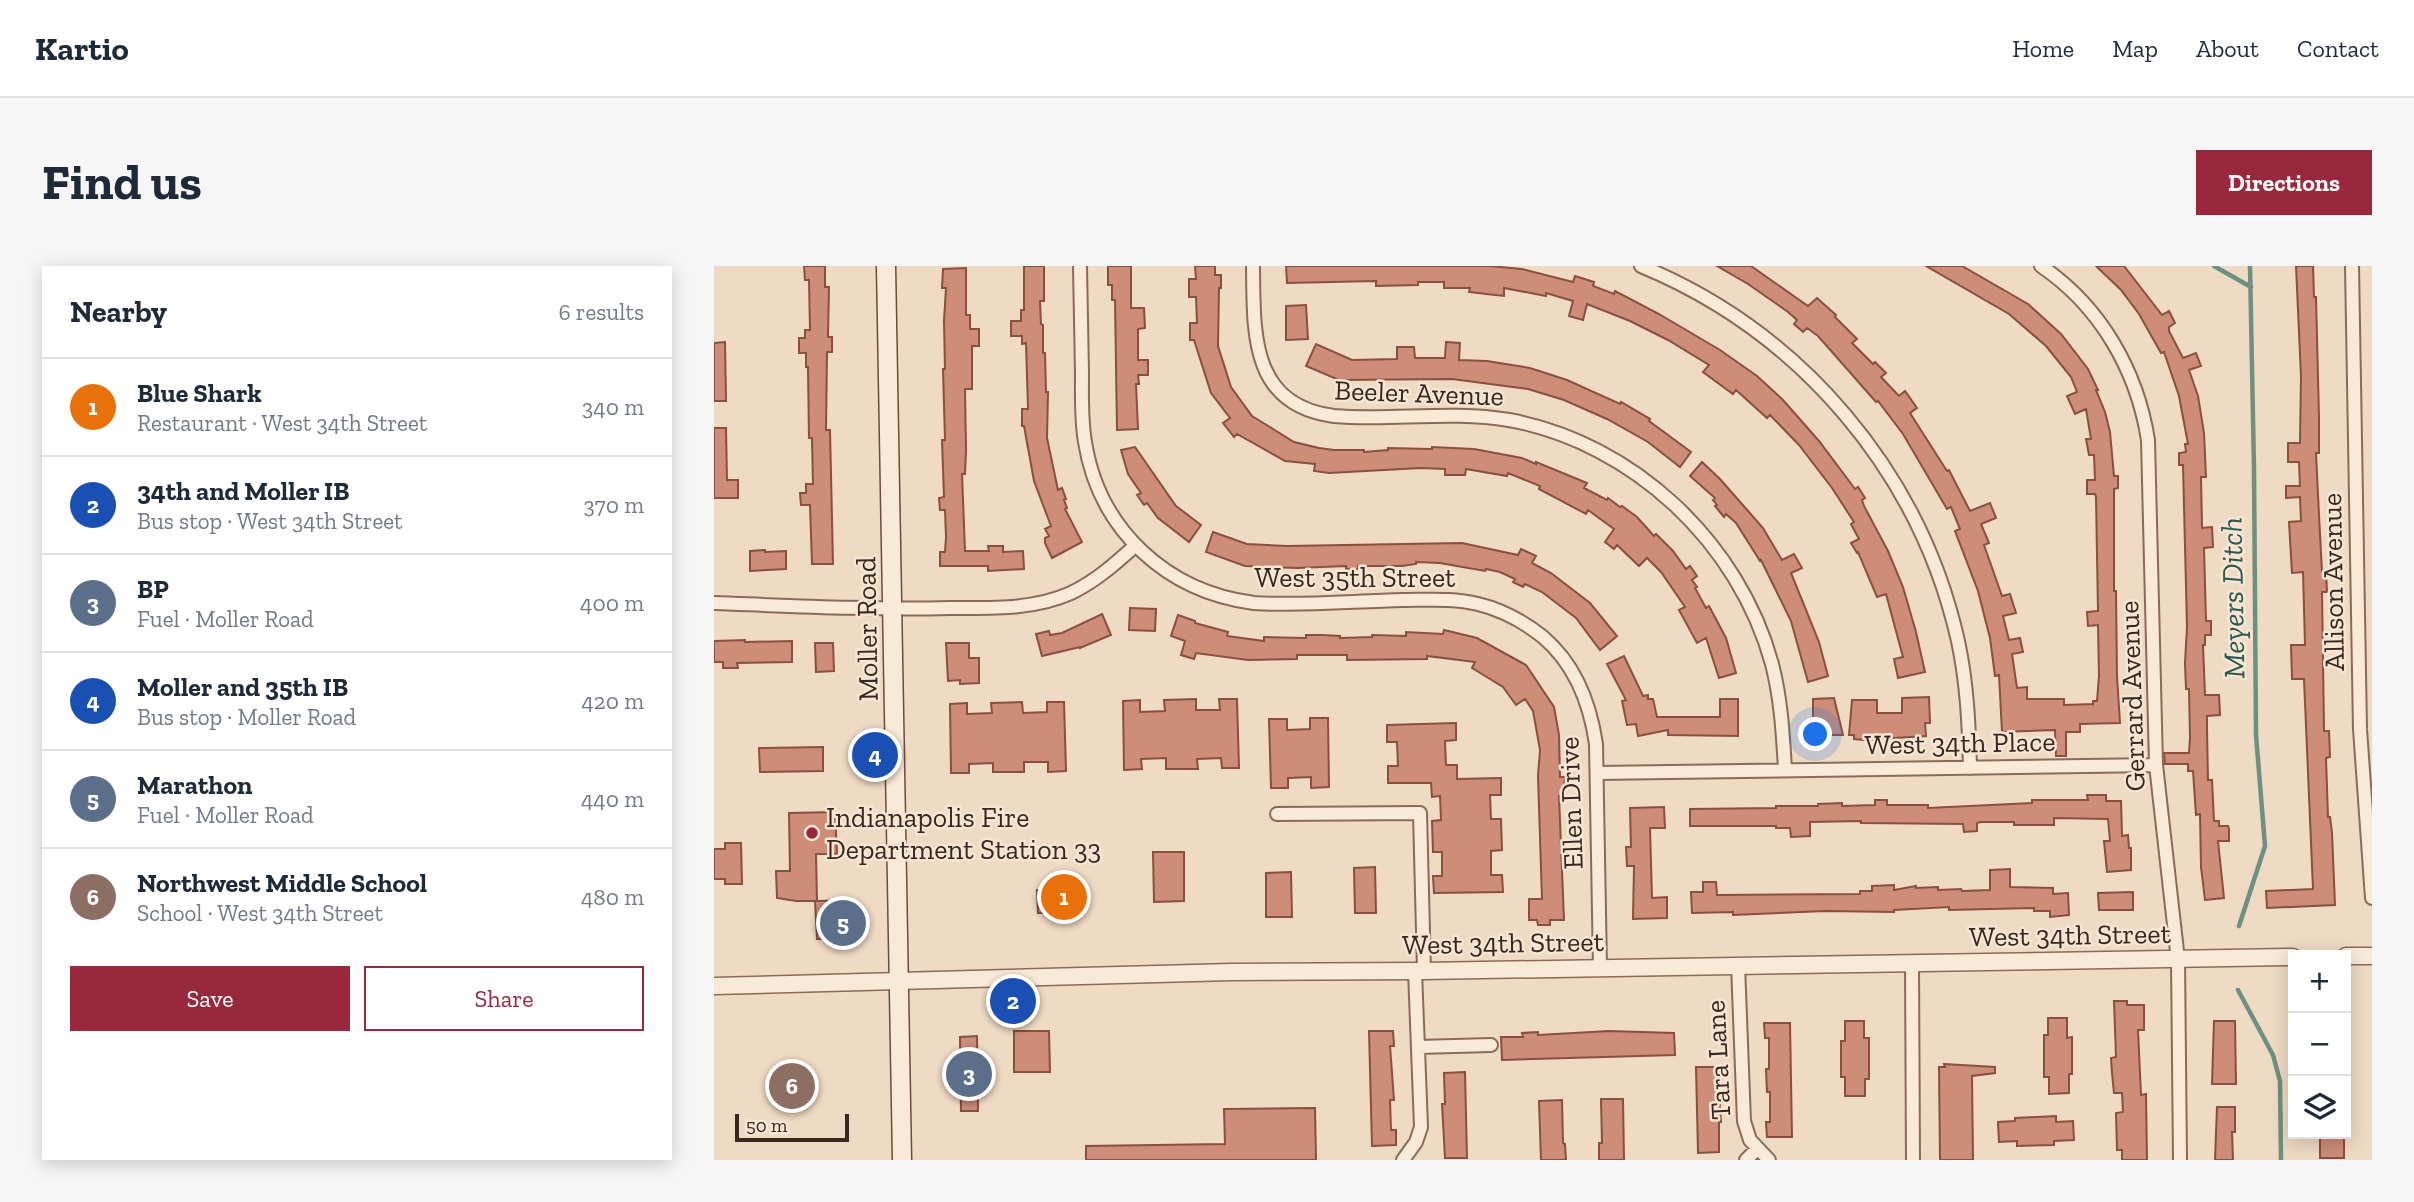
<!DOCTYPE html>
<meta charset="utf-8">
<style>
:root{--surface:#fff;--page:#f6f6f7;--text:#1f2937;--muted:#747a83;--line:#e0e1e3;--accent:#9a283d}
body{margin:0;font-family:"Zilla Slab",serif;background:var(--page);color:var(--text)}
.controls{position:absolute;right:21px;bottom:21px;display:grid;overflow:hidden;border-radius:0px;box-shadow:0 4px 18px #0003}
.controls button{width:63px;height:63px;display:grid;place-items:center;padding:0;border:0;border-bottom:2px solid var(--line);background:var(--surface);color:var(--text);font:35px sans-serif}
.scale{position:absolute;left:21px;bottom:18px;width:114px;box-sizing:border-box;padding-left:7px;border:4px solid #39261e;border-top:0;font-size:19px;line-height:24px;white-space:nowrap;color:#39261e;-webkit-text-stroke:5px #f6e6d3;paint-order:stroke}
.you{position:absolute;left:1102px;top:469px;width:24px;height:24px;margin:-18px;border:5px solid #fff;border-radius:50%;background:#1a73e8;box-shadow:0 0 0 10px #1a73e833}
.badge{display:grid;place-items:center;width:46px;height:46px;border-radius:50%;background:var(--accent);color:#fff;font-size:23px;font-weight:700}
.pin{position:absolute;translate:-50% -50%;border:4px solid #fff;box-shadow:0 2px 7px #0006}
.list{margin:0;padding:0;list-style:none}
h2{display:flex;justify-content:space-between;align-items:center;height:91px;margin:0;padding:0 28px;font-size:30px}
h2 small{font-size:23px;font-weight:400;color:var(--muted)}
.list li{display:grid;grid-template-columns:46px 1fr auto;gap:21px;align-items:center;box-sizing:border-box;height:98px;padding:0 28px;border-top:2px solid var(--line)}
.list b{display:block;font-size:26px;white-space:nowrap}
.list p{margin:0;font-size:23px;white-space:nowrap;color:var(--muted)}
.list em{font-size:23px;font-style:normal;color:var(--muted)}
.actions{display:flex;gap:14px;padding:21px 28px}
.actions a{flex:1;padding:16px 0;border:2px solid var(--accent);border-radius:0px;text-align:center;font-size:24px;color:var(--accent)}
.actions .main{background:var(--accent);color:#fff}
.icon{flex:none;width:38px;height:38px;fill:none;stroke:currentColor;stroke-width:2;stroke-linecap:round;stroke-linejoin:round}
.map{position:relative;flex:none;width:1658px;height:894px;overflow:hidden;border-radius:0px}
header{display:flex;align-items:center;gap:42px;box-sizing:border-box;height:98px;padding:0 35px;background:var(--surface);border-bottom:2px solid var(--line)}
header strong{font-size:33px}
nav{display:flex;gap:38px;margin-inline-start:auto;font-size:24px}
.intro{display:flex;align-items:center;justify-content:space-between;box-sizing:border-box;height:168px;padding:0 42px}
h1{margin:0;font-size:49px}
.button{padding:18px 32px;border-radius:0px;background:var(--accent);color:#fff;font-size:24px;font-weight:700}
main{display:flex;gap:42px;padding:0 42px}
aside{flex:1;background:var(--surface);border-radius:0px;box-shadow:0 4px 18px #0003}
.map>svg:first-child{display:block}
</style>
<header>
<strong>Kartio</strong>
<nav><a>Home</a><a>Map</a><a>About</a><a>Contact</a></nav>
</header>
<div class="intro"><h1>Find us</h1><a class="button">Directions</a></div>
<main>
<aside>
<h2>Nearby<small>6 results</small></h2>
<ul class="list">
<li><span class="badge" style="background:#e8710a">1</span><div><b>Blue Shark</b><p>Restaurant · West 34th Street</p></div><em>340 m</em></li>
<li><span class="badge" style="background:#1a4fb4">2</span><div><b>34th and Moller IB</b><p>Bus stop · West 34th Street</p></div><em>370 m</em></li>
<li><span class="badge" style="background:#5c6f8a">3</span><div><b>BP</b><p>Fuel · Moller Road</p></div><em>400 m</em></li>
<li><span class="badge" style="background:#1a4fb4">4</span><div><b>Moller and 35th IB</b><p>Bus stop · Moller Road</p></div><em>420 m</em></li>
<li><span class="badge" style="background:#5c6f8a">5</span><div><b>Marathon</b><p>Fuel · Moller Road</p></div><em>440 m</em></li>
<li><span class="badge" style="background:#8d6e63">6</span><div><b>Northwest Middle School</b><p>School · West 34th Street</p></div><em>480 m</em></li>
</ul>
<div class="actions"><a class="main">Save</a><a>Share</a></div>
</aside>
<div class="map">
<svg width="1658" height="894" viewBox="0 0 1658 894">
<rect width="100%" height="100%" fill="#efdac3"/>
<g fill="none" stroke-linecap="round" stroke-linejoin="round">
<path stroke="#6c9081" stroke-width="4.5" d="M1500,0l37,21
M1525,660l26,-80 -9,-111 -2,-267 -4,-202
M1524,724l35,65 7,26 1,79"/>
</g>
<path fill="#ce8d78" stroke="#894f3f" stroke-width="2" d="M90,0h21v21h4l-1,50h4v15h-5l-1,78h4l3,134h-21l-2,-59h-9l-1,-12h6v-9h7l-1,-46h-3l-1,-71h-2v-14h-7v-15h6v-8h5l-1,-50h-4z
M310,0h20v35h-4l1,23 2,1v28h2l1,39h2l-1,46 11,52 4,-2 4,11 -2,1 3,8 -2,1 17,33 -30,16 -7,-15v-5l4,-2 -4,-7 6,-3 -17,-45 -10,-55h-2v-17h6l-2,-66 -4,1v-8h-11v-15h10v-11h3z
M394,0h23v42h13l1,20 -7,1v31h10v15h-10l1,9h-3l2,45 -21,1 -2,-130h-3v-15h-4z
M481,0h20v9h6v13h-2l-1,58 13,41 21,29 42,26 25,6 15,2h30v2l24,-2v-2l44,1v-2l42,2 48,9 14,6v-2l51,21 -3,5 23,12 1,-2 12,9 2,-1 15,11 17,19 2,-2 17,17 13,18 4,-3 7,10 -5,4 5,7 -2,1 11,20 3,-2 17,32 10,35 -17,5 -13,-40 -9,5 -18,-33 6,-3 -24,-35 -14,-14 -8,8 -22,-21 -3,4 -9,-7 9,-13 -26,-19 -2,4 -47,-25 1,-3 -32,-13 -1,3 -41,-7 -1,6h-20v-6l-24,-1 -92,5 -15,-2 1,-7 -30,-3 -48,-27 -3,3 -11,-14 7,-5 -19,-25 -17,-53h-4v-17h7l-1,-26h-7v-18h7z
M572,0h203l33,3 51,13 2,-6 19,6 -1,4 21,8 1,-3 44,23 61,36 37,26 26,24 36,41 36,48 3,-2 7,11 -3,2 2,6 24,45 15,36 13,45 9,40 -27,6 -4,-19 9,-2 -17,-63 -9,3 -19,-45 -1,1 -6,-10 8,-4 -8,-15 3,-2 -22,-34 -33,-43 -29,-30 -3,3 -31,-28 -3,4 -30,-22 6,-7 -41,-25 -38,-19 -43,-17 -4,16 -14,-4 4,-15 -27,-8v3l-42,-8v8l-18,-2 -17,-2 1,-4h-26v-6h-26v3l-42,1v-5l-89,2z
M1003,0h34l57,40 9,-8 19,17 -1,2 22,22 -5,4 21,21 2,-2 11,11 -5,4 18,19 6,-5 12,17 -7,5 37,58 2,-1 21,41 20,-8 6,15 -15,6 8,19 -5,2 18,51 8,-2 6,19 -13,3 6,24 11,-2 3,14 -11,2 5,34 10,-1v12h37v6l29,-1v-3h4l2,-25 -1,-51 -10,1 -1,-14 11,-1 -2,-114 -1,-3h-8v-14h8l-1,-25h-5l-3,-16h5l-5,-30 -11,5 -8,-18 10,-4 -6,-15 -25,-31 -37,-32 -83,-48h36l66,38 33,30 27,35 10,21h-2l9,22 5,20 4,44h4v12l-4,1v102h2l1,85 3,47 -40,1v8h-14v24h-10l-1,-26 -53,2 -3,-57 -4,1 -5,-38 -12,-47 -23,-60 5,-2 -9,-22 -4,2 -44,-75 -25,-33 -2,1 -58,-66 -11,-8 -4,4 -9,-8 3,-4 -9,-8 -40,-28z
M1382,0h28l38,49 7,-4 6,12 -6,4v4l14,27 13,-5 5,13 -12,4 9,26 6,37 2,44h-5l1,51 10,-1 1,20 -9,1 2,73h5v14h-6v10h-2l2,50h14l1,20 -13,1v13l1,51h4l2,41h5v5h9l1,3v12h-11l6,57 -19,2 -4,-33 -1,-53 -4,1 -3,-44h-5v-7h-23l-1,-11h25l1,-15 -1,-49h-3l-1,-26 2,-36 -4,-162h-4v-12l7,-1 -1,-8h3l-9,-48 -15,-44 -3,1 -22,-39 -18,-24z
M1582,0h17l1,31h2l3,121v35h-3l3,62 3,57h4l1,20h-5l2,139h5l1,26 -4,1 2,59h2l2,16 3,72 -68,3 -1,-17 47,-2 -9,-210h-12l-1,-34h14l-2,-73 -11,1 -3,-51 12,-1 -1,-24 -14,1v-12h14l-1,-24h-11v-19h12l1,-67z
M252,2v47h4v14h9v17h-7v43h-7l1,62 -1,23h-3l3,77h24l-1,-5h15v6l20,-1 1,18 -36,2v-5h-48v-14h5l1,-15 -1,-27h-5l-1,-12 5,-1 -2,-57h3l-2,-71h2l-1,-48 2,-33h-4l1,-19z
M592,39l2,34 -22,1v-34z
M11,76l1,59h-12v-58z
M732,76l14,1 -1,17 28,1 43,7 37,12 53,24 1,-2 29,17 -1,2 42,31 -11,15 -32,-25 -41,-23 -43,-19 -36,-11 -76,-10 -113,1 -33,-14 10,-22 36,16 45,-1v-12h17l1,11h30z
M0,162h12l1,52h11v18h-24z
M421,181l41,59 25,19 -12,17 -31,-24 -11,-15 -3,2 -7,-10 4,-2 -13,-19 -7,-24z
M988,196l18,17 43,49 19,32 12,-6 8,14 -11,5 28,69 9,34 -20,6 -17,-61 -30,-61 -1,1 -24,-38 -10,-9 -2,3 -9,-11 2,-1 -4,-5 2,-2 -25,-22z
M499,266l34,12 40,2 175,-3 56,12 3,-6 15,7 -4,7 19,10 39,30 27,33 -17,14 -24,-32 -34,-26 -17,-8 -2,3 -10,-5 2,-3 -15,-7 -14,-3 -1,2 -45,-8 -24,-1v2l-14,2h-44v3h-12v-3l-49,2 -52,-2 -39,-14z
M51,284v2l21,-1v18l-36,2v-20z
M416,342l26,1 -1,22 -26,-1z
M388,348l9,21 -31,13v-1l-38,9 -6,-22 13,-3 1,4 12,-2z
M464,349l17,6v2l33,9 -1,4 37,5v-4l42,1v-3h16l18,1v2l32,-1v-2l34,1v-4l37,2 1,-4 33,8 49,27 28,42 5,28 1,42h5l-1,11h-3v8h-2l5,124h-14v5h-12l-1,-5h-8v-21h13l-4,-123 2,-26 -7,-39 -8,-12 -9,6 -13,-18 -31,-19 3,-6 -48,-6v3l-80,1v-5h-50v4l-49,1 -52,-7 -2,6 -13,-4 4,-14 -14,-5z
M31,374v2l47,-1v21l-55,1 1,5h-15v-6h-9v-21z
M101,377h18l1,28 -18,1z
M232,377h23v15h10v25l-19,1v-4l-12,1z
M910,390l19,40 5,-1v4h5l4,18h63v-18h18v37l-70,-1v-5l-30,6 -2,-12 -9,1 -5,-24 4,-1 -19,-36z
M1215,431l1,26h-5l1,13 -62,4 -10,-1v-4h-5l3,-35h25v13h25v-15z
M1120,432l9,37h-23l-1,-13h-6v-23z
M482,433v11h24l-1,-11h18l2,69h-17l-1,-10 -24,1 1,10h-32v-11l-25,1 1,10 -18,1 -1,-69 17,-1v12l25,-1 -1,-11z
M308,436l1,11 24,-1v-10h17l2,69 -18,1v-10h-24v10h-31v-9l-24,1v9h-18l-1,-69 17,-1v11l25,-1 -1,-10z
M596,452h18l1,69 -18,1v-11l-23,1v10h-17l-2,-69h18v11l23,-1z
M742,457v17l-11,1 1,24h11v14l44,-1v17h-11l1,24h10l1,31 -11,1v24h11l1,17 -69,1 -1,-17h9v-24h-9l-1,-31 9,-1 -1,-24 -8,1 -1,-14h-43v-17h10l-1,-24h-10v-17z
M109,481v24l-63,1 -1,-24z
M1373,529h19v6h15l1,35 6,-1 1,13h2v22l-24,2 -3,-31h6l-2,-22 -54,-1v7h-40v-3h-33l-4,1v8l-13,1 -1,-8 -102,-1v-2l-51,1v14l-19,1 -1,-9h-14v-2h-86v-17l86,-1v-2h42v-2l24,-1v3l33,-1v-5h12v5h41v3l104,-5v-3h56z
M950,541l1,21h-15l2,70 15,-1v21l-34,1 1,-53h-7l-1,-19h5l-1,-39z
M121,546l2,42h-21l1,47 36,-1 1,38 -37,1 -2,-38h-19l-19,-3 -1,-27h14l-1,-58z
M11,577h16l1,41h-17v-5h-11v-30h11z
M439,586h31v49l-30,1z
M661,601l1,46h-21l-1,-45z
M1296,603v18l43,1v6l15,-1 1,22 -19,2v-6h-16v-3l-85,2v-3l-55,3v2l-69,-1 -92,4v-3l-41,1 -1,-21h12v-10h13l1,13 143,-1v-3h12v-5l22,-1v5l22,-4v2l22,-1v3l23,-1 1,2 28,-1v-20z
M577,606l1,45h-26v-44z
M323,624h35v22l-34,1z
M1419,626v18h-34l-1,-17z
M1400,735h13v4h17v25h-6l3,65 5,-1 1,66h-25v-10h-5l-1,-37 7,-1 -1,-19h-8l-2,-20 -1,-15 5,-1z
M1334,752h19v20l5,-1v37h-3v19l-20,1v-17h-5v-42h4z
M1131,755h19v17h5v41h-4v17h-20v-19h-4v-36h4z
M1500,755h21l1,63h-24z
M1050,757h26l2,114h-25l-1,-15h4v-30h-3l-1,-23h3v-31h-4z
M300,765h35l1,41h-36z
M655,765h24l1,15h-4l4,54h-4l1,30h5v15l-24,1z
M895,765l65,2 1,22 -173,5 -1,-23h22l-1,-4 16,-1v3z
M263,770l1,75h-17l-1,-74z
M1230,798l51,3v6l-23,3 1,84h-33l-1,-93h6z
M982,801h21l4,55h-2v30l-21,1z
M751,806l2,86h-22l-3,-54h3l-1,-31z
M887,833h22l1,61h-25v-17h3z
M848,834l1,43 2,1 1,16h-25l-2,-59z
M1503,841h18v25h-3l1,28h-18z
M601,842l1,52h-230v-14l139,-2 -1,-35z
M1342,850v6l17,-1 1,19 -20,1v4l-37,1v-5l-18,1 -1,-20 17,-1v-3z
M1606,868h24v24h-24z"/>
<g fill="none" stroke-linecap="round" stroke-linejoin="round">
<g stroke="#8a6b59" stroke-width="16">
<path id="minor" d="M366,0c1,36 1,71 2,107 0,23 -1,46 3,69 14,88 82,150 169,161 49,3 100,-2 149,-3 25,0 50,-2 75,4 25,6 45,17 65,33 33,28 47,66 53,107l4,224
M539,0c1,65 -4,139 81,150 58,5 116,-6 175,4 125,23 230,123 263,244 9,35 11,70 13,106
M927,0c160,66 279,206 317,375 9,42 11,84 12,127
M1327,0c59,40 96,104 107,174l8,325 22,195 2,200
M1638,0l8,463 12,169
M0,337c79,3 157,7 236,5 41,0 83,2 121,-15 25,-12 45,-30 65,-48
M883,507l559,-8
M563,548l143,-1 4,158
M1198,697l1,197
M1024,699l6,156 6,19 19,20
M704,781l73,-2
M689,894l13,-18 5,-15 -6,-156
M1032,894l11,-11"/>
</g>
<g stroke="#8a6b59" stroke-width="19">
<path id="tertiary" d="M1632,690h26
M0,720l518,-14 192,-1 869,-14"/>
</g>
<g stroke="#6c4c3d" stroke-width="21">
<path id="secondary" d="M172,0l16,894"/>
</g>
<use href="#minor" stroke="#f9e9d7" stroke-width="12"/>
<use href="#tertiary" stroke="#f9e9d7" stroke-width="16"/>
<use href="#secondary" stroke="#f9e9d7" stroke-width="18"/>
</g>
<circle fill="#9a283d" stroke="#f6e6d3" stroke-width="2.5" cx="98" cy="567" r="7"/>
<g text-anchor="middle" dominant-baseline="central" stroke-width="5" stroke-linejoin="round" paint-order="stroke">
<g font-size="28" fill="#39261e" stroke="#f6e6d3">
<text transform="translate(705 127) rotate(2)">Beeler Avenue</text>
<text x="641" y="311">West 35th Street</text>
<text transform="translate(1619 316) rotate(-91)">Allison Avenue</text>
<text transform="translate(153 363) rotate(-91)">Moller Road</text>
<text transform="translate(1418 430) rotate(-92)">Gerrard Avenue</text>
<text transform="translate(1246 477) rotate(-1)">West 34th Place</text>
<text transform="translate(857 537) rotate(-92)">Ellen Drive</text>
<text transform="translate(1356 669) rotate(-1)">West 34th Street</text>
<text transform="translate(789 677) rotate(-1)">West 34th Street</text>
<text transform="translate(1004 794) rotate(-93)">Tara Lane</text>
</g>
<g font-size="28" fill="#39261e" stroke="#f6e6d3" text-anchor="start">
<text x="112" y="551">Indianapolis Fire<tspan x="112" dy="32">Department Station 33</tspan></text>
</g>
<g font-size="30" font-style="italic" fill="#2d594f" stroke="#f6e6d3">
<text transform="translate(1519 332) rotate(-91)">Meyers Ditch</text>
</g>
</g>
</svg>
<div class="controls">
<button>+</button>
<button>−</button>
<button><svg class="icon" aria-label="layers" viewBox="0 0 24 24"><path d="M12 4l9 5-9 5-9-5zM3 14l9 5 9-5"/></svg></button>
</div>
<div class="scale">50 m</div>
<div class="you"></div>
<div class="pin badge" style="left:350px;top:631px;background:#e8710a">1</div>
<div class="pin badge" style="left:299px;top:735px;background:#1a4fb4">2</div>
<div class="pin badge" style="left:255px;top:808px;background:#5c6f8a">3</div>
<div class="pin badge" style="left:161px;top:489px;background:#1a4fb4">4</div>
<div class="pin badge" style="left:129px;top:657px;background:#5c6f8a">5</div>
<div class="pin badge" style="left:78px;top:820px;background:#8d6e63">6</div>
</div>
</main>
